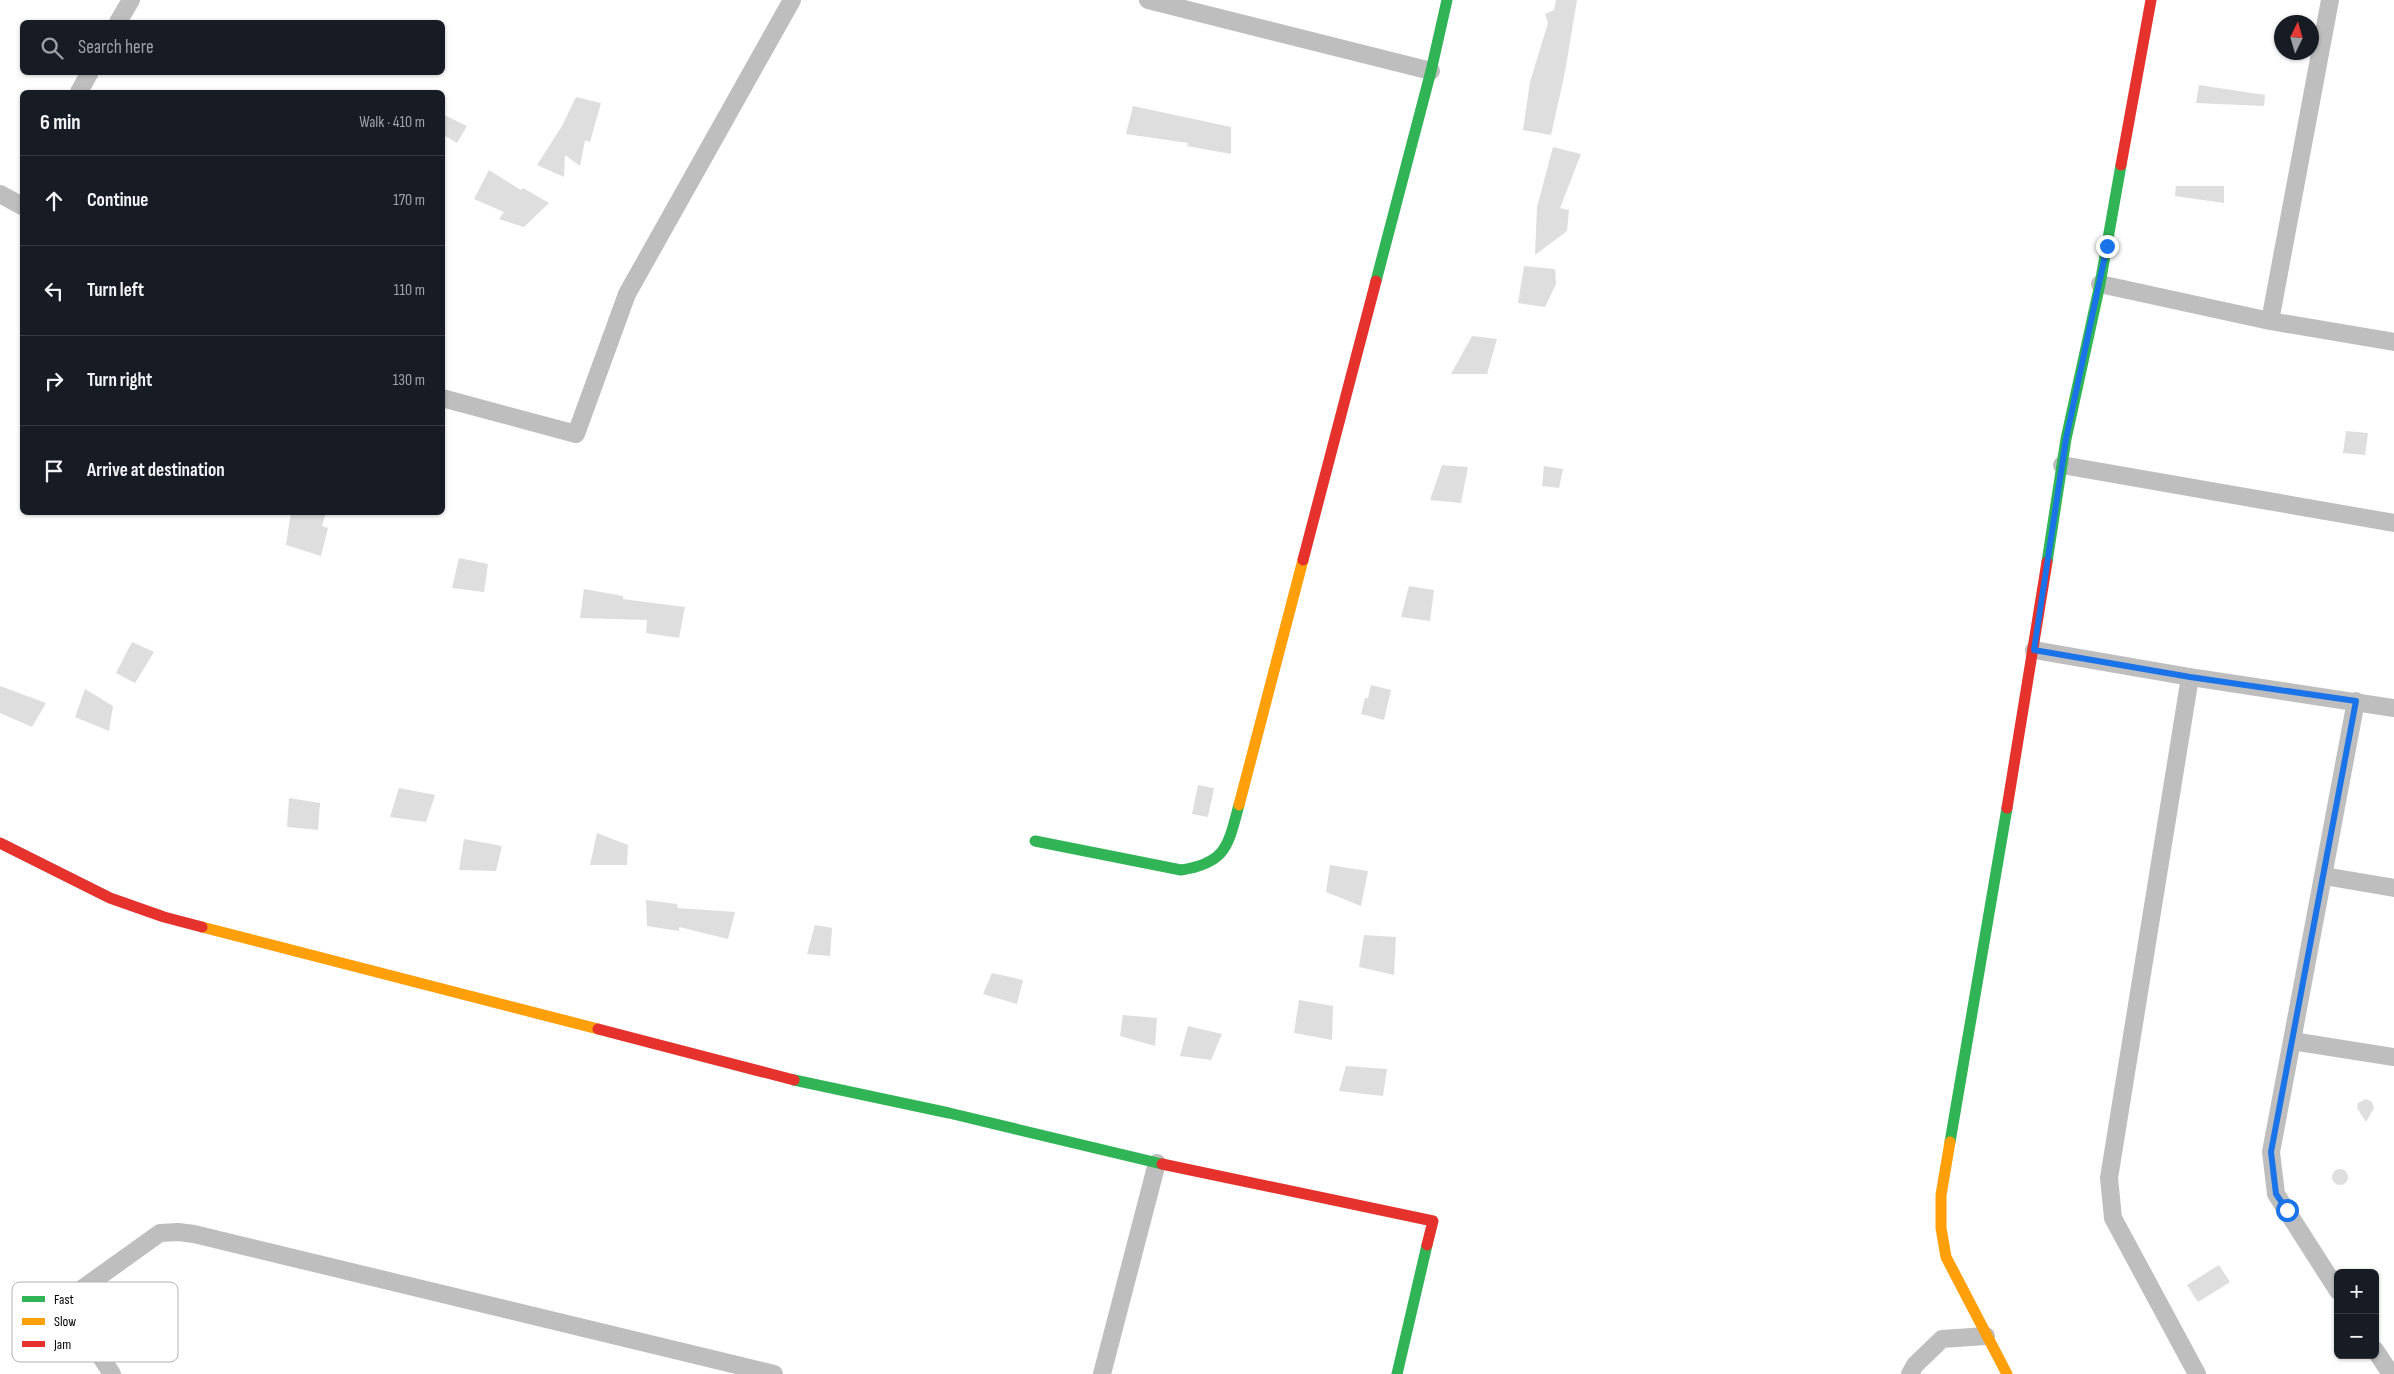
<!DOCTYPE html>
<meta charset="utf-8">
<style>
:root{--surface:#171b24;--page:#20242c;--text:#f1f3f6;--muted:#9ea1a6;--line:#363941}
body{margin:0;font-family:"Sofia Sans Condensed",sans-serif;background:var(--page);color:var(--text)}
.controls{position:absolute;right:15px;bottom:15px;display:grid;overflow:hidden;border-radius:8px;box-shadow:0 1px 4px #0004}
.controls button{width:45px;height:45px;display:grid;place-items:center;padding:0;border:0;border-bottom:1px solid var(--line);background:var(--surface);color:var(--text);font:25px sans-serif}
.compass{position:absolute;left:2274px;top:15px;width:45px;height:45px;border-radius:50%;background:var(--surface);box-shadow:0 1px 4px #0004;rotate:5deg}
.stop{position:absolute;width:15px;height:15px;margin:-11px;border:4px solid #1a73e8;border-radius:50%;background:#fff}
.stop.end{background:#1a73e8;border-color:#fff;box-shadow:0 1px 5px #0008}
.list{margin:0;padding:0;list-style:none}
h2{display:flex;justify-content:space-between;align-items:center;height:65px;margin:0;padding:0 20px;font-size:21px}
h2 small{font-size:16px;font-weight:400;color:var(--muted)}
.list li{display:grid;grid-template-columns:32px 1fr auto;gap:15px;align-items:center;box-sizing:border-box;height:90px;padding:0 20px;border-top:1px solid var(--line)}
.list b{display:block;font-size:19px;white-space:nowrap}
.list em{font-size:16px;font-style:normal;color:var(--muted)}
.icon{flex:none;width:28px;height:28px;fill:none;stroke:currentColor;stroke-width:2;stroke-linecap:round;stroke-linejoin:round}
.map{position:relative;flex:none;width:2394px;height:1374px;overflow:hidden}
.search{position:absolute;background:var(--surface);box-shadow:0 1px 4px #0004;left:20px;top:20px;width:425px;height:55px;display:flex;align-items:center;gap:12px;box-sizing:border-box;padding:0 18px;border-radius:8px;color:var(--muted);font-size:19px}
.panel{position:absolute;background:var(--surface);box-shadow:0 1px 4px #0004;left:20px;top:90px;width:425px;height:425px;border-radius:8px}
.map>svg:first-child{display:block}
</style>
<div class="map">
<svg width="2394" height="1374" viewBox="0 0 2394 1374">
<rect width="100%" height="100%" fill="#fff"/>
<path fill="#dedede" d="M1556,0h21l-12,72 -14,63 -28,-5 7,-48 18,-59 -3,-9 9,-4z
M2199,85l66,10 -1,11 -68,-3z
M576,97l25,6 -11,39 -5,-2 -5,26 -15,-11 -1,22 -27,-12 25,-39z
M1133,106l98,21v27l-44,-8 1,-3 -62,-9z
M442,114l25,12 -10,17 -15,-9z
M1553,147l28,7 -21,54 9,2 -2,21 -32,24 2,-48z
M489,170l32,20 2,-2 26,15 -25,24 -25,-8 5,-7 -30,-13z
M2176,186h48v17l-49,-7z
M1524,266l31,3 1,15 -11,23 -27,-4z
M1472,336l25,3 -10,35h-36z
M2346,431l22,2 -3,22 -22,-2z
M1442,465l26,2 -7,36 -31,-3z
M1544,466l19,3 -4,19 -17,-2z
M291,512h35l-4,14 6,2 -7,28 -35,-11z
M459,558l29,6 -4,28 -32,-4z
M1409,586l25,4 -4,31 -29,-4z
M584,589l39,7v3l62,8 -6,31 -33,-5 1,-13 -67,-2z
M132,642l22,10 -19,31 -19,-10z
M1371,685l20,5 -7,30 -23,-6 4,-16h3z
M0,686l46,17 -14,24 -32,-14z
M85,689l28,17 -4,25 -34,-14z
M1198,785l16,3 -6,29 -16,-3z
M399,788l36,7 -9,27 -36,-5z
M289,798l31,5 -2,27 -31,-3z
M597,833l31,12 -1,20h-37z
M464,839l38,7 -6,25 -37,-1z
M1330,865l38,6 -7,35 -35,-14z
M646,900l31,4 1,4 57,4 -7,27 -49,-12v4l-32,-5z
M815,925l17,3 -2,28 -23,-2z
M1364,935l32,2 -2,38 -35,-8z
M992,973l31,7 -6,24 -34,-10z
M1299,1000l34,6 -1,34 -38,-7z
M1123,1015l34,3 -2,28 -35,-10z
M1188,1026l34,8 -11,26 -31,-4z
M1346,1066l41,3 -4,27 -44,-5z
M2366,1099l6,3 2,6 -8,14 -9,-14 1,-5z
M2332 1177a8 8 0 1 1 16 0a8 8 0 1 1-16 0Z
M2219,1265l11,17 -32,20 -11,-17z"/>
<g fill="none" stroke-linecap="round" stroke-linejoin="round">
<path stroke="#bebebe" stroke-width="18" d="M1148,0l283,71
M118,22l13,-22
M79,92l11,-20
M0,194l22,12
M2100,284l170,37 124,21
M2270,321l60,-321
M442,398l134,36 51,-140 165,-294
M2062,465l332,58
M2034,650l156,27 204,31
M2190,677l-81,501 4,40 84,156
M2324,876l70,12
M2292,1041l102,16
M2338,1291l-62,-97 -5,-42 85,-451
M2375,1350l16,24
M112,1374l-47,-73 95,-68 18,-1 16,2 580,140
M1102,1374l55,-211
M1910,1374l5,-9 27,-26 44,-3"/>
<path stroke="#30b455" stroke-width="11" d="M1376,281l55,-210 16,-71
M2047,562l19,-123 34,-155 21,-119
M1035,841l146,29c46,-7 47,-25 58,-65
M794,1080l155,33 213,51
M1950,1142l57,-334
M1397,1374l30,-129"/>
<path stroke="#ff9f0a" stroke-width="11" d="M1239,805l64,-245
M202,927l396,102
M1950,1142l-9,53v33l5,29 61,117"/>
<path stroke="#e5322d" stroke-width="11" d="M2121,165l30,-165
M1303,560l73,-279
M2007,808l40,-246
M0,843l110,55 54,19 38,10
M598,1029l196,51
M1162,1164l271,57 -6,24"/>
</g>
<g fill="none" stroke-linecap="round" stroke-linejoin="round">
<path stroke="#1a73e8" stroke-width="6" d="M2107,246l-41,193 -32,211 156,27 166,24 -85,451 5,42 11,16"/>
</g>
<rect x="12" y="1282" width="166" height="80" rx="8" fill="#fff" stroke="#b2b2b2" stroke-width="1"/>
<rect x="22" y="1296" width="23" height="6" fill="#30b455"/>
<rect x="22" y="1318" width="23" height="7" fill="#ff9f0a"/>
<rect x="22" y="1341" width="23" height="6" fill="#e5322d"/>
<g font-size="14" fill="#000">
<text x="54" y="1304">Fast</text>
<text x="54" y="1326">Slow</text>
<text x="54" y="1349">Jam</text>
</g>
</svg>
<div class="controls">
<button>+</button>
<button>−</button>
</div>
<svg class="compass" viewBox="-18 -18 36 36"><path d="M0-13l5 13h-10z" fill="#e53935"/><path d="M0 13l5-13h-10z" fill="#9ea1a6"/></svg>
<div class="stop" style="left:2287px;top:1210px"></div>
<div class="stop end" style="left:2107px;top:246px"></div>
<div class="search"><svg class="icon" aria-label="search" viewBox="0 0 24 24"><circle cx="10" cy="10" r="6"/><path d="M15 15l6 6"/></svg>Search here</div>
<section class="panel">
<h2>6 min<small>Walk · 410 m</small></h2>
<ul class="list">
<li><svg class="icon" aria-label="ahead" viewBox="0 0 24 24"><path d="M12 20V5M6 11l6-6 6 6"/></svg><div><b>Continue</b></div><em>170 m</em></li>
<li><svg class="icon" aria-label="left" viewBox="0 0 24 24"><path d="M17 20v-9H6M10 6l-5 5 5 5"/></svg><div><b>Turn left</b></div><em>110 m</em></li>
<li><svg class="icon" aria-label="right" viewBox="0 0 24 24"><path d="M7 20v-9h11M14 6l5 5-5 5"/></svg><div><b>Turn right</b></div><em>130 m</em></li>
<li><svg class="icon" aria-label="arrive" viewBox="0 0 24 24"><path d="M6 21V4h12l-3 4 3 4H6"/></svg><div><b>Arrive at destination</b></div></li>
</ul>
</section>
</div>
